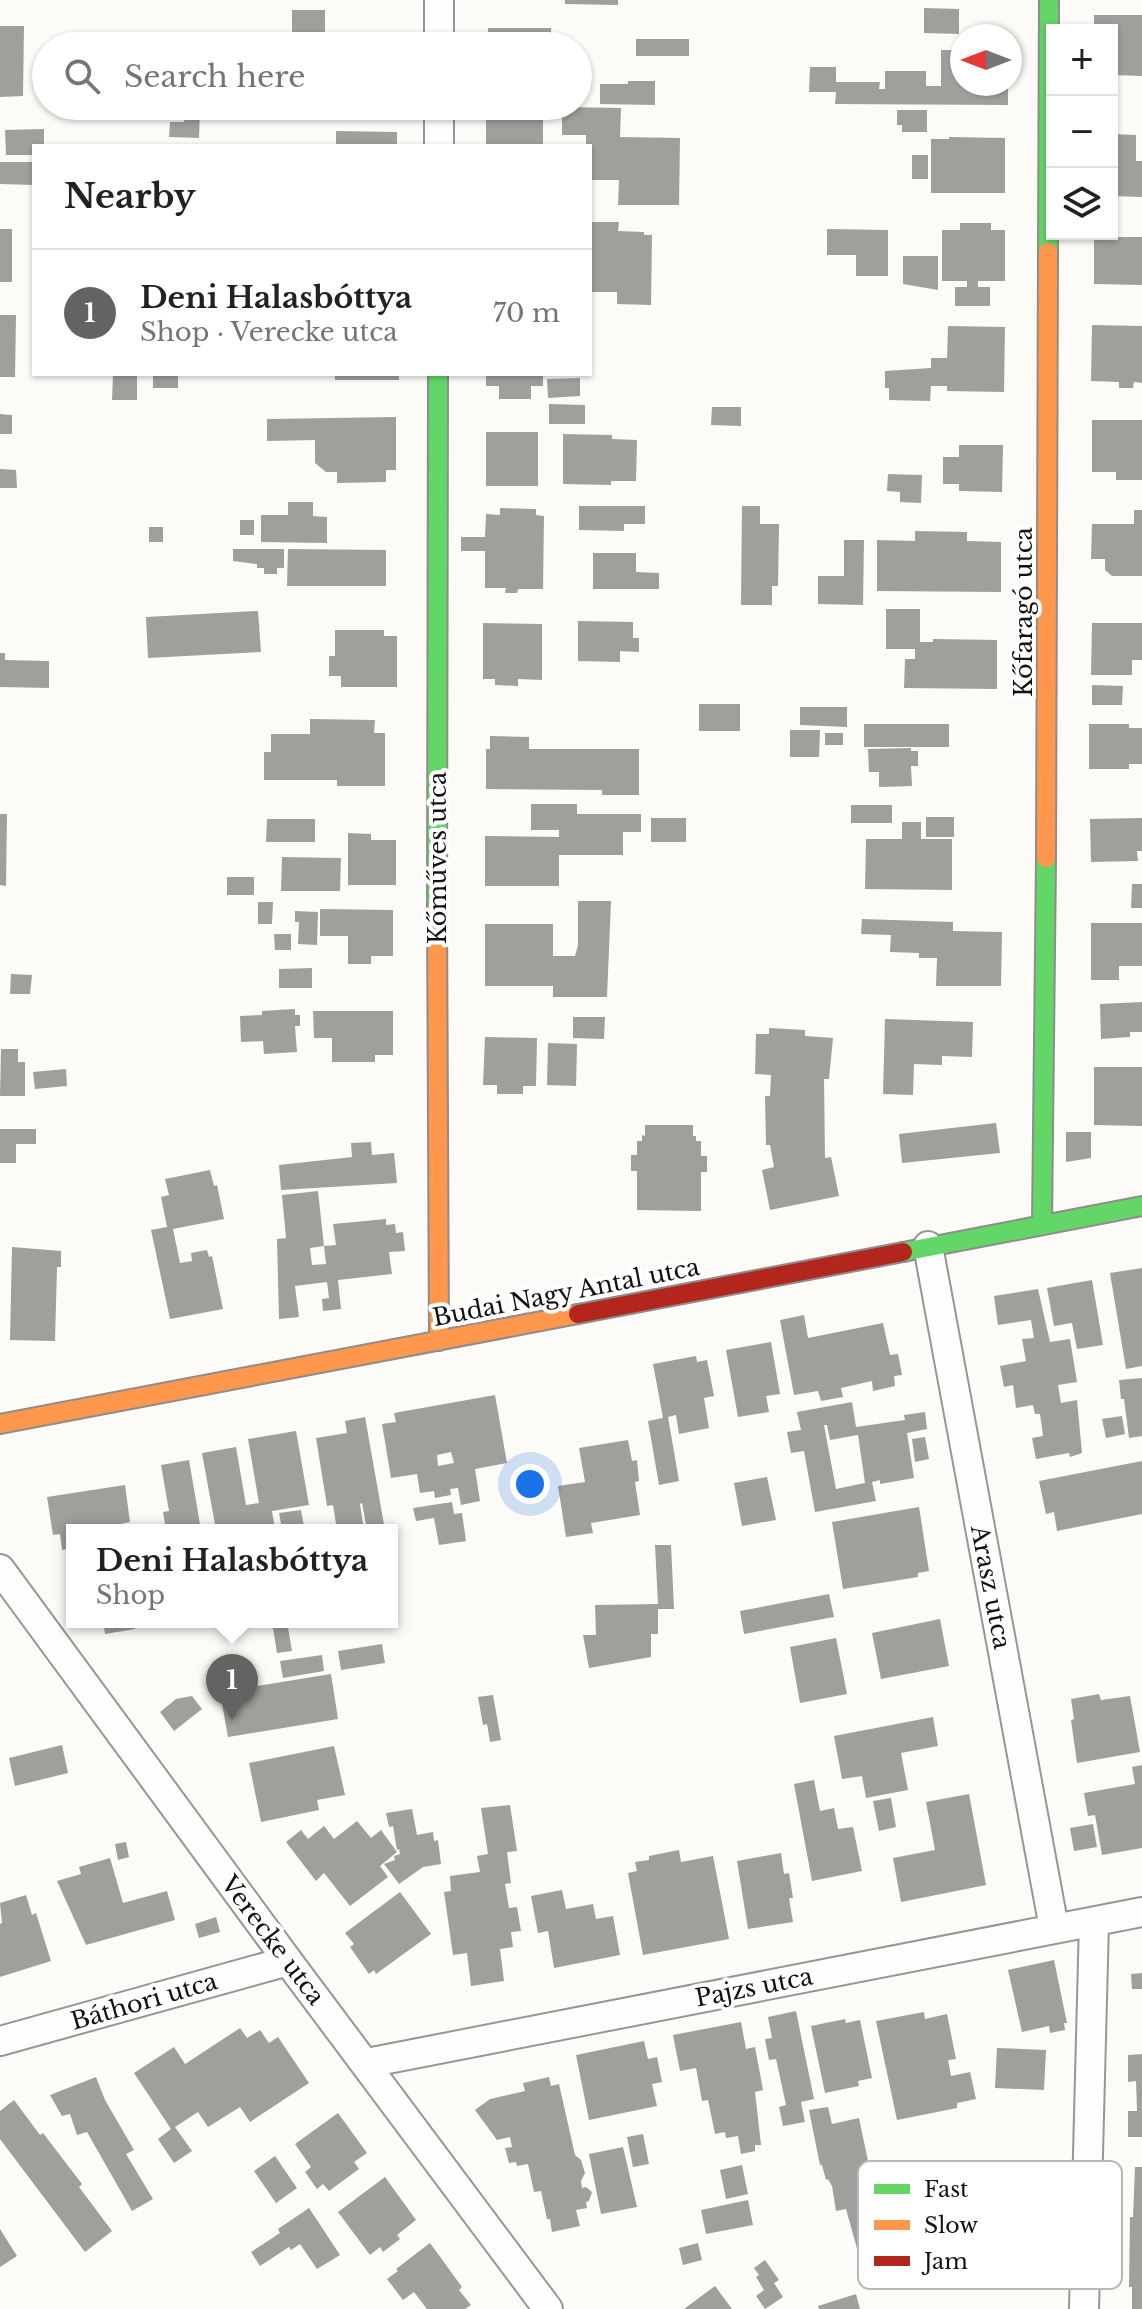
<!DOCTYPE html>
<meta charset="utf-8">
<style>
:root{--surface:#fff;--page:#f2f2f2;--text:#202124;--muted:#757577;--line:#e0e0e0;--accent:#636362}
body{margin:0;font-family:"Libre Baskerville",serif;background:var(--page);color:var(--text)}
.controls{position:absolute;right:24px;top:24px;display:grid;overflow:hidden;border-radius:0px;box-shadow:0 2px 6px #0004}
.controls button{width:72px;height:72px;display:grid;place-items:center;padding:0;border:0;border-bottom:2px solid var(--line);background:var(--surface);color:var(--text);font:40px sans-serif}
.compass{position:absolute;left:950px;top:24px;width:72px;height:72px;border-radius:50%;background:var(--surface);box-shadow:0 2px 6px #0004;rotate:270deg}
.you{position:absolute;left:530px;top:1484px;width:28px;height:28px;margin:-20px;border:6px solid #fff;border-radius:50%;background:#1a73e8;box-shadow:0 0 0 12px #1a73e833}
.badge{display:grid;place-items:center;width:52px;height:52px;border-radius:50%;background:var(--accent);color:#fff;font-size:26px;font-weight:700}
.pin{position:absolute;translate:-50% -66px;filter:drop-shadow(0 2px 4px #0008)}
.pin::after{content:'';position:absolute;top:42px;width:28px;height:24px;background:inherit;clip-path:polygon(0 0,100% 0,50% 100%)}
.popup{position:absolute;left:66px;top:1524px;width:332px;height:104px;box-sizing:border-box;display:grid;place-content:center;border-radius:0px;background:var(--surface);filter:drop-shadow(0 2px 6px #0005);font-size:26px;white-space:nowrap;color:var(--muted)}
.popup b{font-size:30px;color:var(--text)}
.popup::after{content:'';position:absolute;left:50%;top:100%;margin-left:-16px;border:16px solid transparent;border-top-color:var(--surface)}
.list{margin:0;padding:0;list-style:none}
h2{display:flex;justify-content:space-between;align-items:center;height:104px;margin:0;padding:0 32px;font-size:34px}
h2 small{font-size:26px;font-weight:400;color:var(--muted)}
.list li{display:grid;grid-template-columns:52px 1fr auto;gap:24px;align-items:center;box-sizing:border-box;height:128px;padding:0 32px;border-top:2px solid var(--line)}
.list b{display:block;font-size:30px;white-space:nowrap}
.list p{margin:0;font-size:26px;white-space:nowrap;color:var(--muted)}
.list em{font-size:26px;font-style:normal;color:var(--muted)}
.icon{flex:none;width:44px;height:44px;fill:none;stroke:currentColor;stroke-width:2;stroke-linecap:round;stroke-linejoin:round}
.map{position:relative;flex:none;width:1142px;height:2309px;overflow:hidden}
.search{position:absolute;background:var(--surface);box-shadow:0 2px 6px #0004;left:32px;top:32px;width:560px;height:88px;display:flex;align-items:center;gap:20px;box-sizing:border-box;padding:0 28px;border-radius:44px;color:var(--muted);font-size:30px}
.panel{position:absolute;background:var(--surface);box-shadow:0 2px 6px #0004;left:32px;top:144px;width:560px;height:232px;border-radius:0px}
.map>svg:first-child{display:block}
</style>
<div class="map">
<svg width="1142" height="2309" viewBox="0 0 1142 2309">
<rect width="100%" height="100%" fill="#fcfbf7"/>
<path fill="#a19f9c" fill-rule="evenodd" d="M565,0h53v5l-53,-1z
M924,8l35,1v25l-35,-1z
M292,10h33v22h-33z
M1094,15h48v61l-30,-1v-45h-18z
M0,26h24l-1,70 -23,1z
M488,28h63v18h-63z
M344,34l57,1v11h-74v-7l17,1z
M299,37h24v9h-24z
M636,39h53v17h-53z
M941,50h21v34h46v21l-173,-1 1,-12h-27l1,-25h26v15h44l-1,7h6v-18h41v15h15z
M628,81h27v24l-55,-1v-20h28z
M562,107l59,1 -1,29 60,1 -1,67h-61l1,-25h-29v-34h-4v-11h-24z
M185,110l15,1 -1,27 -30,-1 1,-15h14z
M897,110h30v22h-25v-7h-5z
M486,117h57v29h-57z
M44,129v17h-10v9h-28l-1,-25z
M336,131l61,1v14h-61z
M1112,134l24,1v26h6v36l-30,-1z
M949,137l56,1v55h-74v-54h18z
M912,155h16v24h-16z
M0,162h34v23l-34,-1z
M590,222h29l-1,9 26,1v3h8l-1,70 -34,-1v-12h-27z
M960,223h31v7h14v51h-27v6h12v19h-35v-19h12v-6h-25v-51h18z
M0,229h12v53h-12z
M827,229l61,1v46h-32v-21h-29z
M1094,237h48v48l-48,-1z
M903,256h35v34l-35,-6z
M0,315h16l-1,62h-15z
M1092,325l50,1v57l-8,-1 -1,6h-14v-6l-28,-1z
M948,326l57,1 -1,65 -57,-1v-5h-16l-1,15 -41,-1v-12h-4v-17l46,-3v-10h16z
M113,374h24v26h-25z
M153,374h25v14h-25z
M335,374h64v6h-64z
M486,374h57v12h-12v13h-32v-13h-13z
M580,378v18l-32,2 -1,-19z
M549,404l36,1v19h-36z
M712,407h29v19l-30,-1z
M0,414l12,1v19h-12z
M396,417v53h-10v12l-49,1v-11h-11l-11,-9v-23l-48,1v-22z
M1092,420h50v60h-26v-8h-24z
M486,432h52v54h-52z
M563,434l49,1v4l25,1 -1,41h-25v4l-48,-1z
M959,445h44l-1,47 -43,-1v-7h-16v-27h16z
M0,469l16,1 1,18h-17z
M888,474l34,1 -1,28 -21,-1v-10l-13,-1z
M288,502h25v14l14,1v26l-66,-1v-27h27z
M579,506h66v18h-21v7l-45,-1z
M742,506h18v18h19l-1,62h-6v19h-31z
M500,508l36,1v6l8,1 -1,73h-25l-1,4h-12l1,-5h-21v-37h-24v-14h24l1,-23 14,1z
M1134,510h8v66h-30l-7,-6v-11h-14l1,-35h42z
M240,520h14v15h-14z
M149,527h14v15h-14z
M915,531l52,1v9l34,1v50l-124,-1v-51l38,1z
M844,540h20l-1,65 -45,-1v-28h26z
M233,549h51v19h-7v6h-13v-6h-7v-4l-24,-3z
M288,549l98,1v36h-99z
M593,553h43v19l23,1v16h-66z
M886,609h34v33h13v-3l64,1v49l-93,-1 1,-29h10v-10h-29z
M258,611l3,41 -113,6 -2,-41z
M578,621l55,1v16h6v14l-19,-1v11l-42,-1z
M483,623l59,1v56l-24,-1v7l-23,-1v-6h-12z
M1092,623h50v37h-10v15h-41z
M335,630h49v6h13v51h-56v-11h-12v-20h6z
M0,653h5v7l44,1v27l-49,-1z
M1092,685l31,1 -1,19h-30z
M699,704h41v27h-41z
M800,707h47v20l-47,-2z
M310,719l65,1 -1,13h11v53h-48v-6h-73v-28h7v-18h39z
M864,724h85v23h-85z
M1089,724h40v4h13v36h-13v5h-40z
M790,730h30l-1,27h-29z
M825,733h18v12h-18z
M490,736l39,1v12h110v46h-37v-5l-116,-1v-40h4z
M911,748v3h7v15h-7l1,20 -33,1v-15h-10l-1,-23z
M531,804h46v10h64v18h-18v23h-64v31h-74v-50l74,1v-7h-28z
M851,805h41v18h-41z
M0,814h7l-1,72 -6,-1z
M926,817h28v20h-28z
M651,818h35v24h-35z
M1142,818v33h-5l1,10 -47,1 -1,-43z
M267,819h48v23h-49z
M902,822h19v17h31v51l-87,-1 1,-50h36z
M348,833l23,1v6h25v45h-48z
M282,857l59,1 -1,33h-59z
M227,877h27v18h-27z
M1132,884h10v24h-11z
M578,901h33l-4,96h-54v-11h-68v-62h68v32h22l3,-11z
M258,902h15l-1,22h-14z
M320,909l73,1v46h-22v8h-23v-28h-28z
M295,911l23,1 -1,33 -19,-1 1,-22h-4z
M862,919l91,3v9l49,1 -1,54h-65l1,-28h-18v-5l-29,-1 1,-17 -30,-1z
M1091,923h51v43h-23v14h-28z
M274,934h17v16h-16z
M312,968v20h-33v-19z
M11,974l21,1 -2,19h-20z
M1142,1002v30h-12v5l-29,2 -1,-35z
M295,1009v6h5v11h-5l2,26 -33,2 -1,-13 -22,1 -1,-26 22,-1v-4z
M313,1011h80v44h-18v7h-43v-24h-18z
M573,1017h32l-1,22 -31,-1z
M885,1019l88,3 -1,35 -30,-1v9l-28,-1 -1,31 -30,-1z
M769,1028l36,2v6l28,2 -4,41h-5l1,79 6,-1 8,39 -69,14 -8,-40 12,-3 -4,-22h-4l-1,-49h5l1,-21 -16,-1 1,-40h13z
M485,1037l52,1 -1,48h-13v8h-26v-9h-14z
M548,1043l29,1 -1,42 -29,-1z
M1,1049h17v13h7v34h-25z
M1094,1067h48v59l-48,-1z
M66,1069l1,17 -32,3 -2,-17z
M996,1123l4,30 -98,10 -3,-29z
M645,1125h48v11h3v5h5v15h6v16h-6v39l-64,-1v-39h-6v-16h6v-14h5v-6l3,1z
M0,1129h36v15h-20v19h-16z
M1066,1132h25v26l-25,4z
M371,1142l1,13 22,-2 3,30 -116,7 -2,-25 73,-8 -1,-14z
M210,1170l4,16 3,-1 7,34 -51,10 7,34 12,-2 -1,-8 16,-3 2,7 3,-1 11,53 -53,10 -19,-89 16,-3 -6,-30 8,-2 -4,-16z
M318,1191l6,55 -14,2 2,17 14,-1 -2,-18 12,-1 -3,-21 53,-5v6l9,-1 1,9 7,-1 2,19 -16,1 3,22 -54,6 3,29 -18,2 -1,-12 7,-1 -2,-16 -32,4 4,31 -20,2 -2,-80 9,-1 -4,-43z
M12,1247l49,4v16h-4l-2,74 -45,-1z
M1142,1268v98l-16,3 -16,-96z
M1092,1280l11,65 -26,4 -5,-26 -18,3 -7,-38z
M1038,1289l12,53 20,-3 7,43 -19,3 3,18 16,-3 5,53 -12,4 -1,-4 -33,6 -4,-21 11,-2 -3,-22h-5l-2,-9 -17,3 -3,-23 -9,2 -4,-21 26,-5 -4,-22 12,-1 -3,-18 -33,5 -4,-29z
M804,1315l4,23 75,-15 7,32 8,-1 4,21 -8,1 1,10 -22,5 -1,-10 -31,7 2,9 -22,4 -3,-10 -24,4 -14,-75z
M771,1342l9,52 -14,2 3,16 -31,5 -12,-67z
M696,1356l1,6 10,-2 7,36 -10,2 5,30 -30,6 -3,-19 -8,2 11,64 -20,4 -11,-64 15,-3 -10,-54z
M1142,1378v58l-13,2 -5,-39h-3l-2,-19z
M495,1395l12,68 -32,6 5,32 -19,4 -3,-17 -8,1 1,6 -16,3 -1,-7 -14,2 -3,-19 -26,4 -9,-54 14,-2 -2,-9zM451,1452l3,11 -16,3 -1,-11z
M852,1402l4,25 49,-7 -1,-5 21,-3 2,17 -20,4 7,45 -34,6v-4l-8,2 4,19 -61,11 -11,-61 -13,2 -4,-21 14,-2 -4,-18zM824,1425h3l3,15 28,-5 7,48 -29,6z
M1122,1416l3,18 -19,4 -4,-19z
M365,1417l20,113h-18l-5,-27 -2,1 4,26h-27l-4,-25 -6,1 -11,-68 31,-5 -2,-12z
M296,1431l13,74 -37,6 3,19h-59l-14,-77 34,-6 10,58 13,-2 -11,-64z
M925,1437l4,22 -14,3 -3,-23z
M628,1440l4,21 5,-1 2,21 -4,1 5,33 -49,8 2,10 -27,4 -8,-51 27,-4 -6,-34z
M189,1460l12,70h-35l-3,-18 6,-1 -8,-46z
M1142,1461v53l-85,17 -3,-19 -8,2 -7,-33z
M767,1477l9,43 -34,6 -8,-43z
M125,1485l5,37 -20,4 1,4h-39v18l-10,2 -2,-16 -7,1 -6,-38z
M452,1502l2,12 8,-1 4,28 -27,4 -5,-27 -18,3 -3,-13z
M919,1507l10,64 -11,2v4l-75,12 -11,-67z
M301,1510l3,16 -22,3 -3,-16z
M655,1545h16l3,64h-16v25h-7v23l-62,11 -6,-33h13l-1,-30 63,-1z
M829,1594l5,23 -90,17 -4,-23z
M940,1619l9,47 -68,13 -9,-46z
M103,1622h31l1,7 -30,5z
M272,1622h15l5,29 -15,2z
M836,1638l11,56 -47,9 -10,-56z
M382,1644l3,19 -44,7 -3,-19z
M322,1655l2,16 -41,7 -3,-17z
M331,1674l7,45 -110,18 -8,-45z
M1099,1694l2,6 29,-4 10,56 -63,11 -6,-43 3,-1 -3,-20z
M493,1695l8,45 -11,2 -3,-18 -4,1 -5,-28z
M192,1696l10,13 -28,22 -14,-19 16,-13z
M933,1717l5,29 -37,7 7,37 -42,8 -4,-22 -20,3 -8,-43z
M62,1745l6,28 -53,13 -6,-28z
M334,1746l11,49 -28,5 2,10 -58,12 -12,-59z
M1142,1765v83l-40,7 -7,-40 -7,1 -4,-23 51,-9 -3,-17z
M814,1780l6,31 14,-3 4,21 15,-2 9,44 -50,10 -18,-97z
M969,1794l17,91 -85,17 -8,-44 42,-8 -9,-48z
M891,1798l5,29 -17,4 -6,-30z
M510,1805l7,46 -10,1 4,31 -6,1 4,24 8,-1 4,24 -10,1 2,15 -13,2 4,32 -33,5 -4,-33 -14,2 -9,-63 7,-1 -1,-15 30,-4 -3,-16 11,-2 -7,-46z
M412,1809l5,26 16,-3 1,9 4,-1 3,24 -18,3 -24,17 -15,-20 11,-4 -1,-4 6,-2 -1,-5 -2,1 -4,-24 -4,1 -3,-14z
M357,1821l14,17 10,-8 16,22 -17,14 8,11 -38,29 -26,-33 -8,8 -30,-39 15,-12 7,9 16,-13 10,13z
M1093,1824l4,23 -23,4 -4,-23z
M126,1842l3,15 -11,3 -3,-16z
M679,1850l2,12 32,-6 16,83 -86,16 -15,-82 9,-2 -2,-9 14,-2v-4z
M781,1853l3,21 5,-1 4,25h-4l4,24 -45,7 -11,-68z
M110,1858l13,45 44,-12 8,29 -89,25 -29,-64 24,-7 -2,-7z
M562,1890l4,19 27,-5 3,15 17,-3 7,39 -66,13 -6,-37 -10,2 -7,-37z
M400,1892l31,42 -55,40 -2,-4 -5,4 -19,-27 4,-3 -9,-11z
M26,1895l6,20 4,-2 15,48 -51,16v-53l2,-1 -2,-20z
M216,1917l4,15 -21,6 -4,-14z
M1054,1960l13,63h-3l1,7 -15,3 -1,-7 -27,6 -14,-62z
M1142,1973v16h-10l-1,-15z
M796,2011l18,88 -13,3 4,20 -22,4 -4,-19 7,-2 -10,-46 -7,1 -4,-21 7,-1 -4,-21z
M924,2012l1,7 22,-5 9,45 -8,1 3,16 19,-4 6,27 -19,4v5l-60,12 -21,-99z
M845,2019l1,4 14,-3 12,58 -14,3 1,5 -34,7 -14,-67z
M741,2022l5,27 9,-2 8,43 -8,2 6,53h-6v6l-14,3 -3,-18 -12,2 -1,-6 -10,2 -7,-34 -6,1 -6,-33 -16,3 -7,-36z
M240,2028l7,10 13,-8 9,13 9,-6 31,46 -59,39 -10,-15 -32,20 -10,-15 -23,15 17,24 -18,12 -16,-24 13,-10 -37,-56 40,-26 11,17z
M644,2041l4,18 9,-2 5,25 -10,2 5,22 -68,14 -13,-65z
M997,2048l49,2 -2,40 -49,-2z
M1142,2054v83h-14v-26h9l-1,-30 -8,1v-27z
M96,2077l9,23 29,50 -8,4 27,45 -21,12 -45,-79 -10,3 -7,-21 -8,2 -12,-21z
M549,2077l2,9 8,-2 16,71 6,5 4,13 -4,8 1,7 4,-1 6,5 -3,9 -3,1 1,6 -11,2 4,16 -28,6 -2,-13h-3l-6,-28 -7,1 -6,-28 -11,2 -1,-4 -7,1 -4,-15 7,-1 -2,-10 -13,3 -22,-30 15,-11 35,-8 -2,-8z
M14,2100l26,35 3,-2 39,51 -3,3 33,44 -27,21 -85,-113v-28z
M828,2107l4,17 27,-6 18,86 -10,1 16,53 -22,5 -15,-54 -10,2 -4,-25 -4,-7 -2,1 -4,-15h-2l-11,-55z
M338,2113l29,40 -13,9 5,7 -30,22 -6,-7 -6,5 -12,-17 6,-5 -16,-23z
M643,2134l6,30 -16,3 -6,-30z
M623,2147l14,60 -36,7 -12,-60z
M275,2156l22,32 -21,15 -22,-32z
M742,2165l6,29 -22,5 -6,-29z
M1135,2167h7v142h-10v-22h-3l1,-70h3z
M385,2177l31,43 -19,15 3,4 -17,13 -3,-5 -10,8 -32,-43z
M928,2196l4,14 7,-2 4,17 -23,6 4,14 -24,6 -2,-6 -14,4 -7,-25 4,-1 -2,-10 10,-3 -1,-3z
M748,2200l5,25 -47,9 -5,-24z
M309,2208l31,47 -23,14 -17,-25 -9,6 -2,-3 -29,19 -9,-14 29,-19 -2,-4z
M971,2223l33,3v6l11,2 -5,51 -47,-4 2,-15 -14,-1 4,-34 13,1z
M0,2229l17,27 -17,11z
M430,2243l32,44 -3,3 12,15 -6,4h-38l-13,-17 -11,8 -16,-21 11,-8 -2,-2z
M698,2243l4,17 -19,5 -4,-17z
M765,2260l14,20 -5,3 9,14 -18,12 -9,-13 8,-6 -8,-13 3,-2 -5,-7z
M715,2286l17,23h-48z
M856,2294l4,15h-41l-1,-3z"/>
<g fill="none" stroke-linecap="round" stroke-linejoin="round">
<g stroke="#979695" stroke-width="32">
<path id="street" d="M439,46v-46
M439,146v-40
M928,1246l126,682
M0,1569l288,392 260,348
M0,2041l288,-80
M367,2063l775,-151
M1084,2309l10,-387"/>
</g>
<g stroke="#8d8d8b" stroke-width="22">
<path id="fast" d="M1048,252l1,-252
M437,909l1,-535
M1042,1224l4,-366
M903,1252l239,-46"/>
</g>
<g stroke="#8d8d8b" stroke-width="22">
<path id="slow" d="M1046,858l2,-606
M437,909l2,432
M0,1424l578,-110"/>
</g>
<g stroke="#8d8d8b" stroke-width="22">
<path id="jam" d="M578,1314l325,-62"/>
</g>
<use href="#street" stroke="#fffefe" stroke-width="28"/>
<use href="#fast" stroke="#63d668" stroke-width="18"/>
<use href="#slow" stroke="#ff974d" stroke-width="18"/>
<use href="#jam" stroke="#b3261e" stroke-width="18"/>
</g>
<g text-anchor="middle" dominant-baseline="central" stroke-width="8" stroke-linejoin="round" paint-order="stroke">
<g font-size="24" fill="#111" stroke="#fff">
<text transform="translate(1023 612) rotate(-90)">Kőfaragó utca</text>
<text transform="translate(437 858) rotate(-90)">Kőműves utca</text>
<text transform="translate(566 1292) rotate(-11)">Budai Nagy Antal utca</text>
<text transform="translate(991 1587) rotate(79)">Arasz utca</text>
<text transform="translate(273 1940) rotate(53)">Verecke utca</text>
<text transform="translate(754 1987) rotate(-11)">Pajzs utca</text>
<text transform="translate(144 2001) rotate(-16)">Báthori utca</text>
</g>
</g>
<rect x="858" y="2161" width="264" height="128" rx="12" fill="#fff" stroke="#b8b8b8" stroke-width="2"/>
<rect x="874" y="2184" width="36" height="10" fill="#63d668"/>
<rect x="874" y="2220" width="36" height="10" fill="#ff974d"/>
<rect x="874" y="2256" width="36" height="10" fill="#b3261e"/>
<g font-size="22" fill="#111">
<text x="924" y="2197">Fast</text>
<text x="924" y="2233">Slow</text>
<text x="924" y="2269">Jam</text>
</g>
</svg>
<div class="controls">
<button>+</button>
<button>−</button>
<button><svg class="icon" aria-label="layers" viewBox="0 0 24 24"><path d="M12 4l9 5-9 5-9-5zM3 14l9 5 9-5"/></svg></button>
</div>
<svg class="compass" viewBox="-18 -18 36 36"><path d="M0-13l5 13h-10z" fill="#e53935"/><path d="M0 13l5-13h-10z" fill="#757577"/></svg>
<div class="you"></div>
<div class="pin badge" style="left:232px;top:1720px">1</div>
<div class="popup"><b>Deni Halasbóttya</b>Shop</div>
<div class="search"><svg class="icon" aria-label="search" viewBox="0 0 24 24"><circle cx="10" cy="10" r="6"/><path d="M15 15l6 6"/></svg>Search here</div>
<section class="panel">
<h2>Nearby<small></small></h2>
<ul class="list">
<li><span class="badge">1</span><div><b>Deni Halasbóttya</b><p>Shop · Verecke utca</p></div><em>70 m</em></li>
</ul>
</section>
</div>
